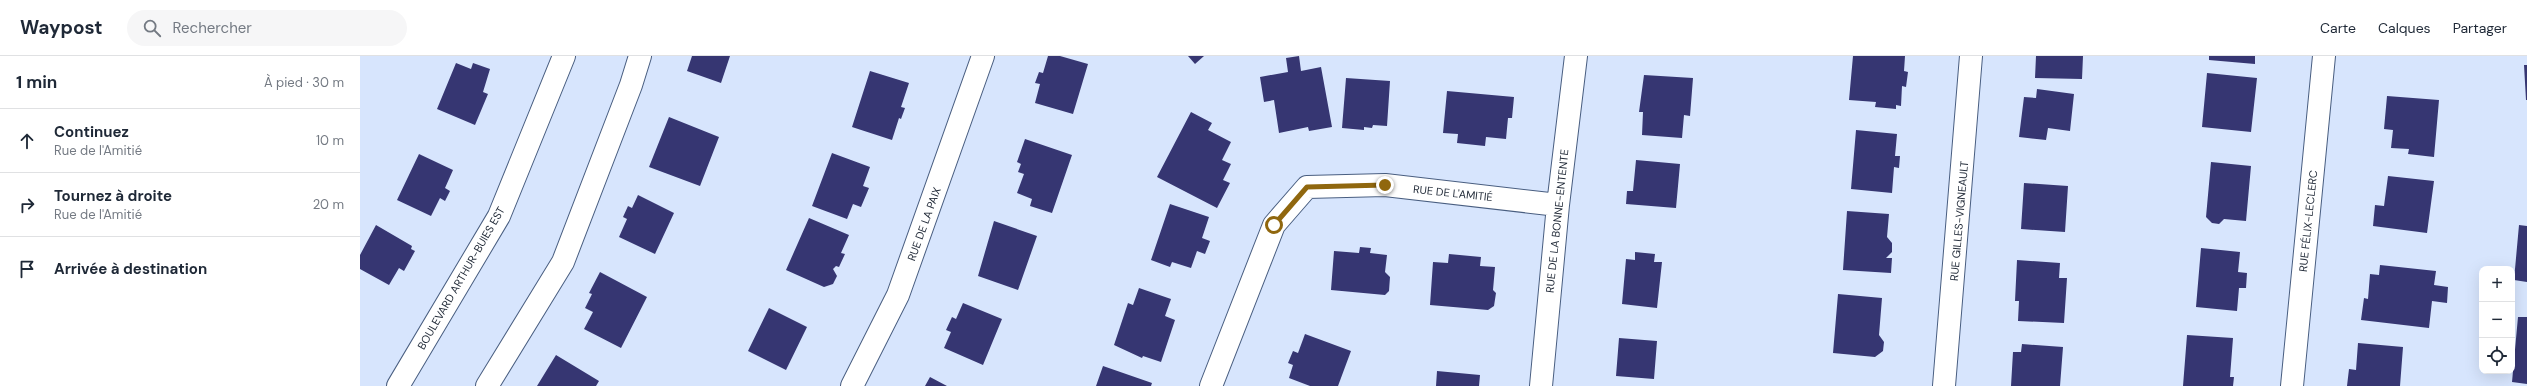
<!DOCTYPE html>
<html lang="fr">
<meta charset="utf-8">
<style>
:root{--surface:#fff;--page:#f6f6f7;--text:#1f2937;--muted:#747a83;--line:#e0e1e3}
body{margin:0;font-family:"DM Sans",sans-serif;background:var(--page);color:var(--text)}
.controls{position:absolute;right:12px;bottom:12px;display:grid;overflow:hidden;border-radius:8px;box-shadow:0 4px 16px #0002}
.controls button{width:36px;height:36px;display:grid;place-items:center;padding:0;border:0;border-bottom:1px solid var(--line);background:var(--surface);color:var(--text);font:20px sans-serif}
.stop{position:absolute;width:12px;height:12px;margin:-9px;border:3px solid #90670e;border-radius:50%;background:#fff}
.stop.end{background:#90670e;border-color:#fff;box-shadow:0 1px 4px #0008}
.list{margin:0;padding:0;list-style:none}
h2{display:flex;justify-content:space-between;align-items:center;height:52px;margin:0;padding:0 16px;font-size:17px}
h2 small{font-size:13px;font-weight:400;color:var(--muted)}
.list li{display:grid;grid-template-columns:26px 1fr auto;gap:12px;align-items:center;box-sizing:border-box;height:64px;padding:0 16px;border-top:1px solid var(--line)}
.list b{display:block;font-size:15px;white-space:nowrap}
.list p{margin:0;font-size:13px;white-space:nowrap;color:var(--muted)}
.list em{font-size:13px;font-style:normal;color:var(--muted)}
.icon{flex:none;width:22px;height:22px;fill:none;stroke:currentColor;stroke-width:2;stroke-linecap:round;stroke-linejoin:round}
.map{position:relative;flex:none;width:2167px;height:330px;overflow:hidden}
header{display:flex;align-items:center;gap:24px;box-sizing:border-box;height:56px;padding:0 20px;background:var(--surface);border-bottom:1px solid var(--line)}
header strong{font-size:19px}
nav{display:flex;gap:22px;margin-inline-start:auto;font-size:14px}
.search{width:280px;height:36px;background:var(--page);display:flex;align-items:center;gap:10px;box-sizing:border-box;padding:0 14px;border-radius:22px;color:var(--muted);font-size:15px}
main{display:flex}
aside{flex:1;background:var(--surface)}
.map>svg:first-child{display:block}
</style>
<header>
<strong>Waypost</strong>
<div class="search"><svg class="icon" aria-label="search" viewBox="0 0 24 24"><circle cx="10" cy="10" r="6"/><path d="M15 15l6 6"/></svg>Rechercher</div>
<nav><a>Carte</a><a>Calques</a><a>Partager</a></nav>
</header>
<main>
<aside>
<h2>1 min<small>À pied · 30 m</small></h2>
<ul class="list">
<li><svg class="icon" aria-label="ahead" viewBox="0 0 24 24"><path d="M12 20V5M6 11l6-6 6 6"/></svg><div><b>Continuez</b><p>Rue de l'Amitié</p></div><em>10 m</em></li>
<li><svg class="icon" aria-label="right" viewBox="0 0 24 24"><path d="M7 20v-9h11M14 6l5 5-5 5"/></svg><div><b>Tournez à droite</b><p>Rue de l'Amitié</p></div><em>20 m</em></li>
<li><svg class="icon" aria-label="arrive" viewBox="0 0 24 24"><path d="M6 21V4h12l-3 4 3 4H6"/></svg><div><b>Arrivée à destination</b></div></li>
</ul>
</aside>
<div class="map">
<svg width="2167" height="330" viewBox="0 0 2167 330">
<rect width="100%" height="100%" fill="#d7e5fd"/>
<path fill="#363672" d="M332,0h38l-9,27 -34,-12z
M688,0h12l28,8 -15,50 -38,-11 5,-19 -5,-1 4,-11 4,1z
M828,0h16l-9,8z
M939,0l2,15 20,-4 11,60 -23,4 -1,-4 -29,6 -5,-33 -10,2 -4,-25 28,-5 -2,-14z
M1493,0h52l-1,15 4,1 -2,15 -4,-1 -1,20 -5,-1v4l-21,-2 1,-5 -27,-2z
M1676,0h47l-1,23 -47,-1z
M1849,0h46v8l-46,-4z
M96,7l15,6 2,-6 17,6 -7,23 5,2 -13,31 -38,-16z
M2164,9h3v35h-1z
M510,15l39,12 -8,24 4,1 -4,11 -2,-1 -7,22 -40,-13z
M1847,17l50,5 -6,54 -49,-5z
M1284,19l49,3 -3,38 -6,-1 -2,23 -40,-3 1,-23h-4z
M986,22l44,3 -3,45 -14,-1 -1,3 -8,-1v3l-22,-2z
M1677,33l37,5 -4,37 -22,-3 -2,12 -27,-3 5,-40 12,1z
M1087,35l67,6 -2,21h-4l-2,21 -20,-2 -1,9 -28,-3 1,-9 -15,-1z
M2027,40l52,4 -5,57 -26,-3 1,-5 -18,-1 2,-18 -9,-1z
M831,56l21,11 -4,7 23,12 -9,18 9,4 -8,16 7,3 -13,25 -60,-31z
M309,61l50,20 -19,49 -51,-19z
M1496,74l41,4 -2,22h5l-1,12 -5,-1 -2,26 -41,-4z
M665,83l47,16 -20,58 -22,-7 2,-7 -15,-6 7,-19 -6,-2 3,-8 -4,-2z
M472,97l38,14 -7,19 6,2 -8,19 -8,-3 -6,15 -35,-13z
M59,98l34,16 -8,18 5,3 -5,10 -5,-3 -9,18 -34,-16z
M1276,104l44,4 -4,44 -50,-4 1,-13h6z
M1851,106l40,4 -5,55 -22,-2 -5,5 -7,-1 -6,-6z
M2028,120l46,5 -7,52 -54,-7 2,-21 9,1z
M1664,127l44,3 -3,46 -44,-3z
M278,139l36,18 -19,41 -36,-17 8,-18 -4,-2 5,-11 4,2z
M810,148l39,13 -7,21 8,3 -5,13 -8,-3 -6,17 -19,-6 -2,5 -19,-7z
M1487,155l42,3 -2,23 5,6v9l-6,6h6l-1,15 -48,-3z
M449,162l40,17 -8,18 4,1 -6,13 -3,-1 -3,3 4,7 -4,8 -9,3 -38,-17z
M634,165l43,15 -19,54 -40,-14z
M16,169l36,21 -1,3 4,2 -11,20 -5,-3 -10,17 -29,-16v-14z
M2159,169l8,1v56l-13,-2z
M1000,191l11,1 -1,5 17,2 -2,17 5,5 -1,14 -4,4 -54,-5 3,-39 25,2z
M1841,192l39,4 -2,20 9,1 -1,15h-7l-2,23 -41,-4z
M1275,196l20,2 -1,8h8l-5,46 -35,-4 4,-45 9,1z
M1089,198l32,3 -1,9 15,1 -2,23 3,3 -2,13 -6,4 -58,-5 3,-43 15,1z
M1657,204l43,3 -1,15h8l-3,45 -46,-2 1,-20h-4z
M2020,209l56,6 -2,14 14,2 -1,16 -15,-2 -3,27 -68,-8 3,-22 4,1 2,-25 9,1z
M240,216l47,25 -26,51 -37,-19 9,-17 -8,-4 7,-14 -3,-1z
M779,232l32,11 -6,17 10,4 -14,42 -18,-6 -1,2 -28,-13 14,-42 5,2z
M1478,238l44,4 -3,37 5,7 -1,9 -8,6 -42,-4z
M603,247l39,16 -19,46 -39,-17 7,-16 -5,-2 6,-13 4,2z
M409,252l38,19 -21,43 -38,-19z
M2158,261h9v67l-15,-2z
M945,278l46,17 -13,35h-28l-21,-8 4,-13 -5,-2 5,-12 5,2z
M1827,279l46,3 -3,39h4l-1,9h-50z
M1259,282l38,3 -3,38 -38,-3z
M1998,287l45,4 -3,39h-53l2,-17 7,1z
M1662,288l41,3 -3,39h-49l2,-34h8z
M196,299l43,26 -3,5h-59z
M743,310l49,17 -1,3h-55z
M1077,315l43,4 -1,11h-43z
M570,321l17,9h-22z"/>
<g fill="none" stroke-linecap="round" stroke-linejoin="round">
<g stroke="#495e80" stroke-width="24">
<path id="minor" d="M38,330l101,-170 65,-160
M127,330l76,-124 68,-177 9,-29
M492,330l46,-91 85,-239
M851,330l63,-161 33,-38 78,-2 173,20
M1181,330l17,-181 18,-149
M1584,330l27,-330
M1932,330l32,-330"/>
</g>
<use href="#minor" stroke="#fff" stroke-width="22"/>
</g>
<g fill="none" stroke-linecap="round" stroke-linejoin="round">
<path stroke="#90670e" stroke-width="5" d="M914,169l33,-38 78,-2"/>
</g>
<g text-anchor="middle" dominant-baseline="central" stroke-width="4" stroke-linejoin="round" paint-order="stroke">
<g font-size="11" fill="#1f2836" stroke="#fff">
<text transform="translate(1093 137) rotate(6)">RUE DE L'AMITIÉ</text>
<text transform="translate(1197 165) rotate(-84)">RUE DE LA BONNE-ENTENTE</text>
<text transform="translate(1599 165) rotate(-85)">RUE GILLES-VIGNEAULT</text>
<text transform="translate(1948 165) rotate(-84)">RUE FÉLIX-LECLERC</text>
<text transform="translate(564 168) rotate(-70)">RUE DE LA PAIX</text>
<text transform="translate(101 222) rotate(-60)">BOULEVARD ARTHUR-BUIES EST</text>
</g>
</g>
</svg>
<div class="controls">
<button>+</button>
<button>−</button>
<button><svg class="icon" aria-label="locate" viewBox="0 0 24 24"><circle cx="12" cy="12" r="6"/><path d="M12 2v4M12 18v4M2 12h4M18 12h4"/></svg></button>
</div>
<div class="stop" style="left:914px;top:169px"></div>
<div class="stop end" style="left:1025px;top:129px"></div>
</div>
</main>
